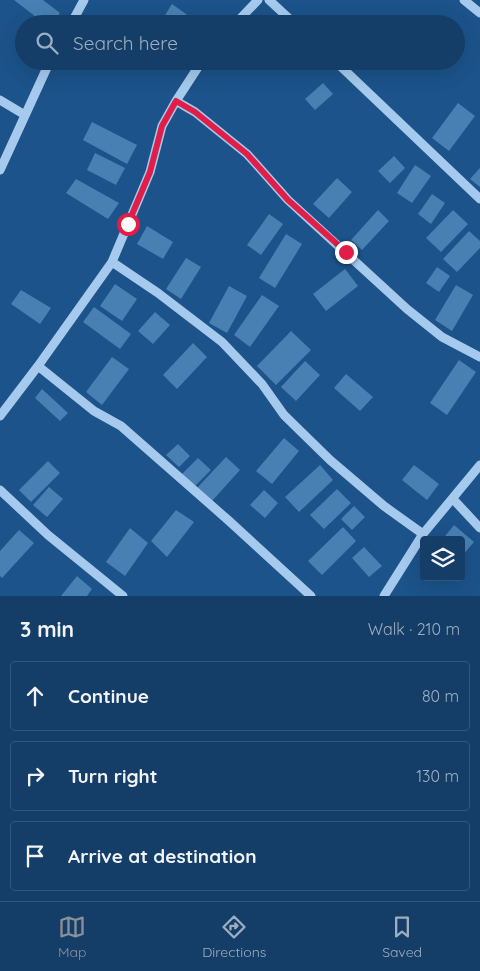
<!DOCTYPE html>
<meta charset="utf-8">
<style>
:root{--surface:#143e68;--page:#214971;--text:#f1f3f6;--muted:#9daec0;--line:#33577c;--accent:#8c9099}
body{margin:0;font-family:Quicksand,sans-serif;background:var(--page);color:var(--text)}
.controls{position:absolute;right:15px;bottom:15px;display:grid;overflow:hidden;border-radius:5px;box-shadow:0 5px 20px #0002}
.controls button{width:45px;height:45px;display:grid;place-items:center;padding:0;border:0;border-bottom:1px solid var(--line);background:var(--surface);color:var(--text);font:25px sans-serif}
.stop{position:absolute;width:15px;height:15px;margin:-11px;border:4px solid #e11d48;border-radius:50%;background:#fff}
.stop.end{background:#e11d48;border-color:#fff;box-shadow:0 1px 5px #0008}
.list{margin:0;padding:0;list-style:none}
h2{display:flex;justify-content:space-between;align-items:center;height:65px;margin:0;padding:0 20px;font-size:21px}
h2 small{font-size:16px;font-weight:400;color:var(--muted)}
.list li{display:grid;grid-template-columns:32px 1fr auto;gap:15px;align-items:center;box-sizing:border-box;height:70px;margin:0 10px 10px;padding:0 10px;border:1px solid var(--line);border-radius:5px}
.list b{display:block;font-size:19px;white-space:nowrap}
.list em{font-size:16px;font-style:normal;color:var(--muted)}
.icon{flex:none;width:28px;height:28px;fill:none;stroke:currentColor;stroke-width:2;stroke-linecap:round;stroke-linejoin:round}
.map{position:relative;flex:none;width:480px;height:596px;overflow:hidden}
.search{position:absolute;background:var(--surface);box-shadow:0 5px 20px #0002;left:15px;right:15px;top:15px;height:55px;display:flex;align-items:center;gap:12px;box-sizing:border-box;padding:0 18px;border-radius:28px;color:var(--muted);font-size:19px}
.sheet{height:305px;background:var(--surface)}
nav{display:flex;justify-content:space-around;align-items:center;box-sizing:border-box;height:70px;border-top:1px solid var(--line);background:var(--surface);font-size:14px;color:var(--muted)}
nav a{display:grid;justify-items:center;gap:2px}
nav .on{color:var(--accent)}
.map>svg:first-child{display:block}
</style>
<div class="map">
<svg width="480" height="596" viewBox="0 0 480 596">
<rect width="100%" height="100%" fill="#1b538a"/>
<path fill="#4880b4" d="M14,0h29l17,13 -8,11h-7z
M172,4l28,20h-32l-6,-4z
M284,61h16l-9,8z
M323,83l10,11 -18,16 -10,-11z
M458,103l17,13 -26,35 -17,-13z
M92,122l45,23 -10,19 -44,-24z
M95,153l30,15 -9,17 -29,-15z
M394,156l11,12 -15,15 -12,-12z
M415,165l16,11 -19,27 -15,-10z
M480,168v19l-10,-8z
M337,178l15,14 -23,26 -16,-14z
M76,179l43,24 -11,16 -42,-26z
M432,194l13,9 -14,21 -13,-10z
M378,210l11,11 -27,29 -11,-10z
M453,210l15,14 -27,28 -15,-14z
M269,214l14,10 -22,31 -14,-10z
M147,226l26,16 -10,17 -26,-15z
M469,231l11,10v7l-23,24 -14,-13z
M286,234l16,10 -27,44 -16,-10z
M186,258l15,9 -20,32 -15,-10z
M437,267l13,9 -11,16 -13,-9z
M345,269l13,17 -32,25 -13,-17z
M115,284l22,15 -15,22 -22,-15z
M456,285l17,10 -21,36 -17,-11z
M229,286l18,10 -20,37 -18,-10z
M21,290l30,18 -11,16 -29,-20z
M262,295l17,11 -29,41 -16,-12z
M94,307l37,27 -11,15 -37,-27z
M155,312l15,13 -17,19 -15,-13z
M291,331l20,19 -35,35 -19,-19z
M193,343l14,14 -30,32 -14,-14z
M112,357l17,12 -27,36 -16,-13z
M459,360l17,12 -29,43 -17,-12z
M305,361l15,14 -24,26 -15,-14z
M346,374l27,23 -13,14 -26,-23z
M42,389l26,24 -8,8 -25,-23z
M284,438l15,13 -27,33 -16,-13z
M178,444l12,12 -11,11 -13,-12z
M226,457l14,13 -28,31 -15,-13z
M198,458l13,12 -16,16 -13,-12z
M48,461l12,12 -29,29 -12,-12z
M320,465l13,15 -34,32 -14,-15z
M414,465l25,19 -12,16 -25,-20z
M49,487l14,12 -16,18 -14,-12z
M337,489l14,14 -27,26 -14,-14z
M264,490l14,13 -13,15 -15,-13z
M354,506l11,11 -13,13 -11,-11z
M176,510l18,12 -27,35 -16,-16z
M454,525l20,17 -13,15v-17h-19z
M343,527l13,14 -34,34 -14,-14z
M130,528l18,15 -23,33 -19,-14z
M19,530l15,13 -32,35 -2,-2v-25z
M364,547l18,19 -13,11 -17,-19z
M77,576l15,13 -5,7h-26z"/>
<g fill="none" stroke-linecap="round" stroke-linejoin="round">
<path stroke="#a5caed" stroke-width="9" d="M269,0l26,24
M464,0l16,13
M71,24l13,-24
M235,24l23,-24
M335,61l145,138
M0,100l25,15
M176,101l19,11 52,42 41,46 119,109 35,28 38,20
M0,170l50,-109
M112,262l46,31 64,49 40,42 22,31 46,45 54,46 39,28
M38,366l56,45 27,15 107,94 83,76
M0,416l38,-50 74,-104 38,-90 12,-46 14,-25 26,-40
M0,490l48,45 75,61
M453,499l27,29
M384,596l39,-62 57,-69"/>
</g>
<g fill="none" stroke-linecap="round" stroke-linejoin="round">
<path stroke="#e11d48" stroke-width="6" d="M128,224l22,-52 12,-46 14,-25 19,11 52,42 41,46 58,52"/>
</g>
</svg>
<div class="controls">
<button><svg class="icon" aria-label="layers" viewBox="0 0 24 24"><path d="M12 4l9 5-9 5-9-5zM3 14l9 5 9-5"/></svg></button>
</div>
<div class="stop" style="left:128px;top:224px"></div>
<div class="stop end" style="left:346px;top:252px"></div>
<div class="search"><svg class="icon" aria-label="search" viewBox="0 0 24 24"><circle cx="10" cy="10" r="6"/><path d="M15 15l6 6"/></svg>Search here</div>
</div>
<section class="sheet">
<h2>3 min<small>Walk · 210 m</small></h2>
<ul class="list">
<li><svg class="icon" aria-label="ahead" viewBox="0 0 24 24"><path d="M12 20V5M6 11l6-6 6 6"/></svg><div><b>Continue</b></div><em>80 m</em></li>
<li><svg class="icon" aria-label="right" viewBox="0 0 24 24"><path d="M7 20v-9h11M14 6l5 5-5 5"/></svg><div><b>Turn right</b></div><em>130 m</em></li>
<li><svg class="icon" aria-label="arrive" viewBox="0 0 24 24"><path d="M6 21V4h12l-3 4 3 4H6"/></svg><div><b>Arrive at destination</b></div></li>
</ul>
</section>
<nav>
<a class="on"><svg class="icon" aria-label="map" viewBox="0 0 24 24"><path d="M3 6l6-2 6 2 6-2v14l-6 2-6-2-6 2zM9 4v14M15 6v14"/></svg>Map</a>
<a><svg class="icon" aria-label="directions" viewBox="0 0 24 24"><path d="M12 3l9 9-9 9-9-9zM9 14v-3h6M13 9l2 2-2 2"/></svg>Directions</a>
<a><svg class="icon" aria-label="saved" viewBox="0 0 24 24"><path d="M7 4h10v16l-5-4-5 4z"/></svg>Saved</a>
</nav>
